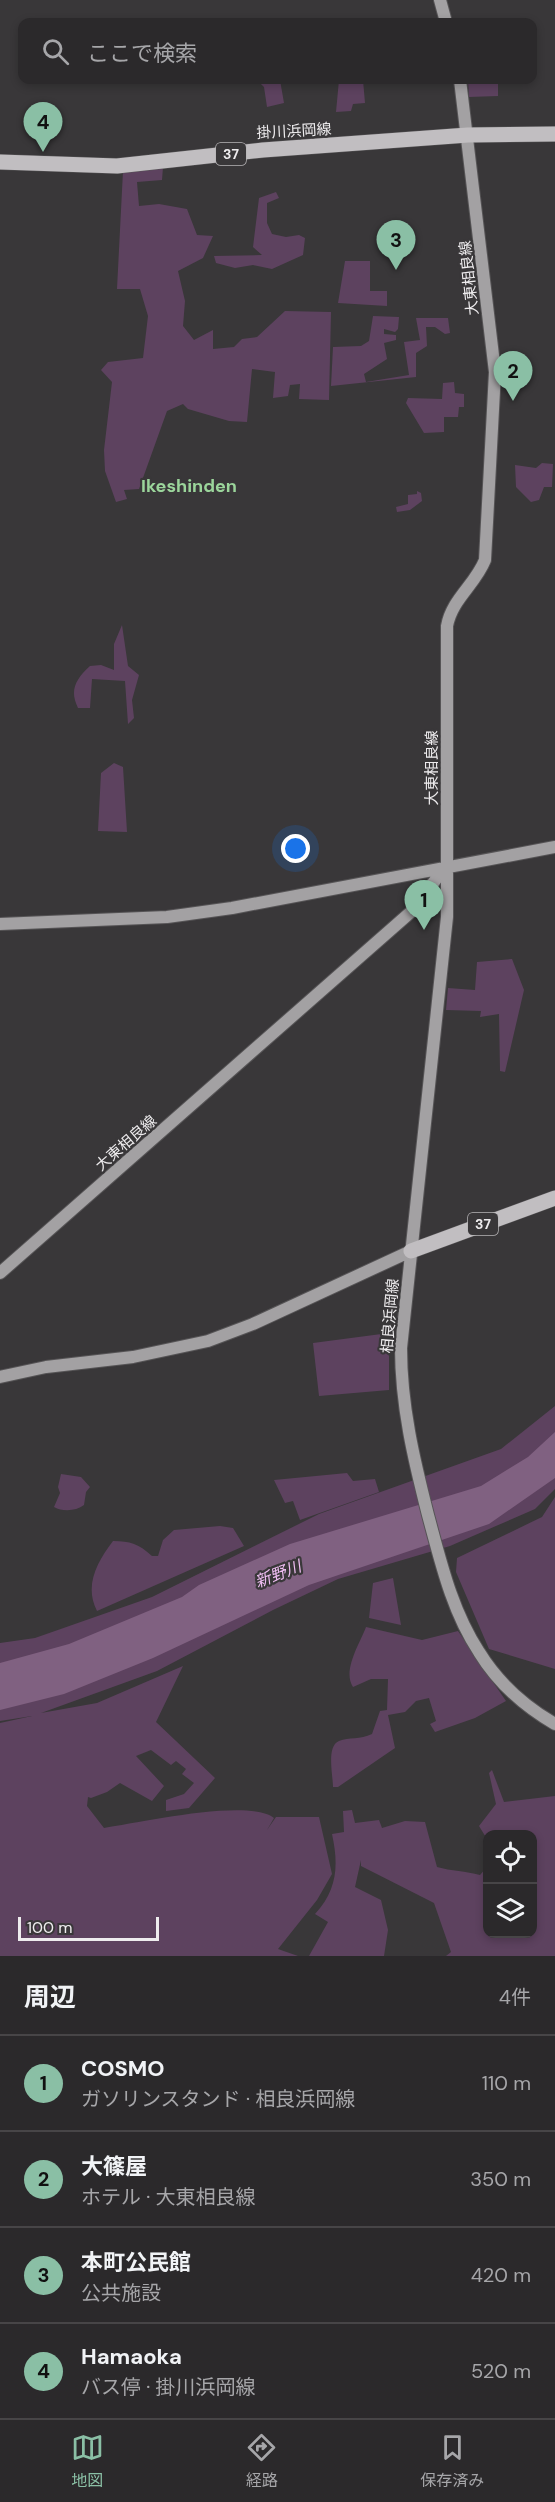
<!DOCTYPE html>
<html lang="ja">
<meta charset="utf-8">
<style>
:root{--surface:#2b292b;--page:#333133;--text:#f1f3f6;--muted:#a6a6a9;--line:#474547;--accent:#8abfa5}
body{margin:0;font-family:"DM Sans","Noto Sans JP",sans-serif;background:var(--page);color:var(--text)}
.controls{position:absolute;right:18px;bottom:18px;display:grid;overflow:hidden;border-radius:12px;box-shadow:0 3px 9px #0003}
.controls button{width:54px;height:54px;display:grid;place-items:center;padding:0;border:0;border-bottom:2px solid var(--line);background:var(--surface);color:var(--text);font:30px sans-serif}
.scale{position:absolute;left:18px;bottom:15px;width:141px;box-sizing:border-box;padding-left:6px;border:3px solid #eeecee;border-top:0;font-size:16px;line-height:21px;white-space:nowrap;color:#eeecee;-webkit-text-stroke:4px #393739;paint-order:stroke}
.you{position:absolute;left:296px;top:849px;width:21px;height:21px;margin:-15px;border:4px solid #fff;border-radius:50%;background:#1a73e8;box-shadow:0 0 0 9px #1a73e833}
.badge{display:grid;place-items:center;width:39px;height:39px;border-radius:50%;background:var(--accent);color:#111;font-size:20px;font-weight:700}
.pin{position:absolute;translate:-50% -50px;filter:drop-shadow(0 2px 3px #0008)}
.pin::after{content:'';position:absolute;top:32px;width:21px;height:18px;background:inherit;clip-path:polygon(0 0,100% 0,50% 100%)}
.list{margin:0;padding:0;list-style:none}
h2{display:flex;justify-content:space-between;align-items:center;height:78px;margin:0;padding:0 24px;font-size:26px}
h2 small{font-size:20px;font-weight:400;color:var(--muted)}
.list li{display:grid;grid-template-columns:39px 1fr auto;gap:18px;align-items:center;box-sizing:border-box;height:96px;padding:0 24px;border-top:2px solid var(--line)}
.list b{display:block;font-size:22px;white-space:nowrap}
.list p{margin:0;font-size:20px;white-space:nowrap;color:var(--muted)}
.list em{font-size:20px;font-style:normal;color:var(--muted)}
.icon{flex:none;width:33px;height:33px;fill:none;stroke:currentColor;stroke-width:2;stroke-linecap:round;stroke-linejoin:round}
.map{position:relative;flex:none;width:555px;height:1956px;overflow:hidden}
.search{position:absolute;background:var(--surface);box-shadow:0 3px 9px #0003;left:18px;right:18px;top:18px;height:66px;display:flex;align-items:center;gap:15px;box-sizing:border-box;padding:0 21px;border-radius:12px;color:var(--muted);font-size:22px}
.sheet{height:462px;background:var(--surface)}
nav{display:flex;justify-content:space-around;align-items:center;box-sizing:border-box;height:84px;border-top:2px solid var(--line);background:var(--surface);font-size:16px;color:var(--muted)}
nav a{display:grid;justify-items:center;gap:3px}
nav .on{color:var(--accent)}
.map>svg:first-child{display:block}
</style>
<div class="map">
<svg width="555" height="1956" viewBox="0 0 555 1956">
<rect width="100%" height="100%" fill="#393739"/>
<path fill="#5d425f" d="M257,80h23l4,23 -17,4 -3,-20z
M339,80h24l2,23 -12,1 -2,7 -15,1z
M468,80h30v16l-29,1z
M163,167l-1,13 -25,2 2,24 20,-2 28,5 10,26 16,1 -10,22 -25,13 7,30 -2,25 11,14 19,-10v19l21,-2 8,-8 15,-2 28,-26 46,1 -2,88 -30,-1 1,-15 -10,1 -2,11 -15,2 2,-26 -23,-3 -5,53 -18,-1 -41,-12 -5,-5 -16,7 -28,78 -15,1 3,9 -11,3 -11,-31 -1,-21 8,-68 -11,-12 7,-8 35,-4 5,-42 -8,-27h-23l6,-118z
M276,192l3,6 -12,5v20l5,11 14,3 13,-2 6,3 -2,17 -31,14 -19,-4 -18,3 -19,-5 -2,-7 48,-1 -9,-8 6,-49z
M345,261h25v30h17v15l-49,-3z
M373,316l26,1 -1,12 -3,3 -11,-3v5l12,1v5l-12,3 3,16 -23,15 2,8 43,-7 -5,-33 16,-2 -4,-22h32l2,15 -5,1 -10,-7h-9l1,19 -11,7v24l-85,9 2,-39 28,-1 8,-5z
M454,382l1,11 9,1v13h-5l-1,10h-14v15l-20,1 -18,-30 2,-5 34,1 1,-16z
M542,463l11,1 -1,23h-8l-5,13 -8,2 -15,-15 -1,-22 21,3z
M417,491l4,2 1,8 -12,9 -13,2 -1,-5 12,-3v-9l9,-1z
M122,625l6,41 11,9 -7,25 2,18 -6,6 -3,-43 -33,-2 -2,29h-12c-9,-18 -2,-29 12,-42l11,-1 13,5v-26z
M114,763l9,4 4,65 -29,-1 3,-58z
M512,959l12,31 -19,82 -5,-1 -1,-57 -19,3 1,-6 -35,-1 2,-22 27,2 2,-28z
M389,1333v57l-70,6 -6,-53z
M555,1406v83l-20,20 -85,37 -112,33 -65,31 -116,61 -116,42 56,-10 86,-37 -27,56 59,56 -26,30 -23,3v-11l18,-6 10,-11 -12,-9 4,-5 -10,-8 -5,4 -20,-15 -15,6 28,30 -12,15 -32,-18 -13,9 -16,6 -3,-1 -1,9 17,22c35,-5 144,-30 170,-10l-7,12 9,-13h43l13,57 -15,26 -39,49 20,7h-298v-233l32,-7 -32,5v-78l35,-5 117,-41 167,-83 182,-65z
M347,1473l6,8 22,-2 4,13 -79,28 -7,-19 -8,2 -11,-23z
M61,1474l20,3 9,10 -4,5 -2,13c-8,6 -21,7 -30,2l6,-14 -2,-6z
M555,1497v172l-66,-20 -33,-77 1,-14 85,-41z
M220,1526l13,2 11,18 -147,65c-13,-25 0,-49 16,-70 17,0 26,3 39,15h6l5,-16 11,-10z
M393,1578l8,47 -32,-7 4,-35z
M366,1627l56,13 36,-9 48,70 -31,17 -40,14 -5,-8 6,-3 -7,-23 -13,3 -11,11 -17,3 7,33 -57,39h-5c0,-11 -7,-41 6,-46 10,-4 21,-1 33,-7l8,-23 7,-1 1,-31h-17l-18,8c-11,-16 7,-44 13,-60z
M492,1770l12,32 51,-6v160h-109l5,-4 -17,-49 -73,-37v-6l-6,27 26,13 7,30 -4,26h-75l19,-34 -13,-8c22,-24 24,-48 17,-80l12,-2 -1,-21 9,-1 3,13 24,-3 3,8 23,-7 20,1 12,45c14,4 29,4 43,8l7,-8 1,67h44v-100h-44l-1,5 -8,-13 17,-22 -7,-31z"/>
<path fill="#806181" d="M555,1432v46l-66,46 -180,61 -156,73 -89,36 -64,16v-47l69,-19 113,-47 17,-12 91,-41 191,-58 47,-29z"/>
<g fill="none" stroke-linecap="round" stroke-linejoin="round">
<g stroke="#565456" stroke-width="14">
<path id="secondary" d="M440,0l6,22
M460,80l35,292 -10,188c-10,25 -33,39 -38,66v291l-46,431c0,58 13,112 27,167 13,48 24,96 51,137 19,31 45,54 76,72
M0,924l167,-7 65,-9 323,-61
M0,1273l412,-362 34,-45
M0,1377l46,-10 87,-10 75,-16 45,-17 158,-73"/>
</g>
<g stroke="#565456" stroke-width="16">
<path id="primary" d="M0,162l117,4 146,-16 205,-15 87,-1
M411,1251l144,-53"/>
</g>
<use href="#secondary" stroke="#a3a1a3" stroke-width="12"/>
<use href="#primary" stroke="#c1bec1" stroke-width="15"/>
</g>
<g text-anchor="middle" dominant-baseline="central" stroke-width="4.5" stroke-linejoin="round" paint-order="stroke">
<g fill="#393739" stroke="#b8b6b8" stroke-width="1.5">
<rect x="216" y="143" width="30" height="22" rx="4.5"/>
<rect x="468" y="1213" width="30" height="22" rx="4.5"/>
</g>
<g font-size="14" font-weight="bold" fill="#eeecee">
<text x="231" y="154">37</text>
<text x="483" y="1224">37</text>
</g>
<g font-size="15" fill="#eeecee" stroke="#393739">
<text transform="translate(294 131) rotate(-3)">掛川浜岡線</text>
<text transform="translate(469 278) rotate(-96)">大東相良線</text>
<text transform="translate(432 768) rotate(-90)">大東相良線</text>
<text transform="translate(126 1143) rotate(-41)">大東相良線</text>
<text transform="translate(390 1316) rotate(-85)">相良浜岡線</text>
</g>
<g font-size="16" font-style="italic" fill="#f0bef3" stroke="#393739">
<text transform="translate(278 1574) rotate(-21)">新野川</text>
</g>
<g font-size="18" font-weight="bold" fill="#9bd59b" stroke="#393739">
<text x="189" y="486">Ikeshinden</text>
</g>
</g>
</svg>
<div class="controls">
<button><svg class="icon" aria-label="locate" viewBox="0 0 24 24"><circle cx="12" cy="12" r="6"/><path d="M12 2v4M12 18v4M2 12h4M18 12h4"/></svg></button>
<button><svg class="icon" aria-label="layers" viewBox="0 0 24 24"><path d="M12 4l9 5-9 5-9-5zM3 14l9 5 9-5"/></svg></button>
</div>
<div class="scale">100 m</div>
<div class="you"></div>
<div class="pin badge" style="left:424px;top:930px">1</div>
<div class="pin badge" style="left:513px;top:401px">2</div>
<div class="pin badge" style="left:396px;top:270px">3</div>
<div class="pin badge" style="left:43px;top:152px">4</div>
<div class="search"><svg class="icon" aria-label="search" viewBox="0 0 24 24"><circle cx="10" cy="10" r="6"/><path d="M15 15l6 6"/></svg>ここで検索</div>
</div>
<section class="sheet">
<h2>周辺<small>4件</small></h2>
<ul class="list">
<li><span class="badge">1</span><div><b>COSMO</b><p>ガソリンスタンド · 相良浜岡線</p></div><em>110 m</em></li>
<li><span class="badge">2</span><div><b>大篠屋</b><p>ホテル · 大東相良線</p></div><em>350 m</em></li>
<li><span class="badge">3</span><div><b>本町公民館</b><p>公共施設</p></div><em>420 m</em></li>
<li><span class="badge">4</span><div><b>Hamaoka</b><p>バス停 · 掛川浜岡線</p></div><em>520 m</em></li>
</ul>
</section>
<nav>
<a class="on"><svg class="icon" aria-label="map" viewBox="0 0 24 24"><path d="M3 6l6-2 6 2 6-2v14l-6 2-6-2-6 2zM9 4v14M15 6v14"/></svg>地図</a>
<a><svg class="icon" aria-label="directions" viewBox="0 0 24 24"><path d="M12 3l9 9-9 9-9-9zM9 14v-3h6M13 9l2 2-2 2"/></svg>経路</a>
<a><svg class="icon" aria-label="saved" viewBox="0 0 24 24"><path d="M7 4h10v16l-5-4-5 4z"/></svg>保存済み</a>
</nav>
